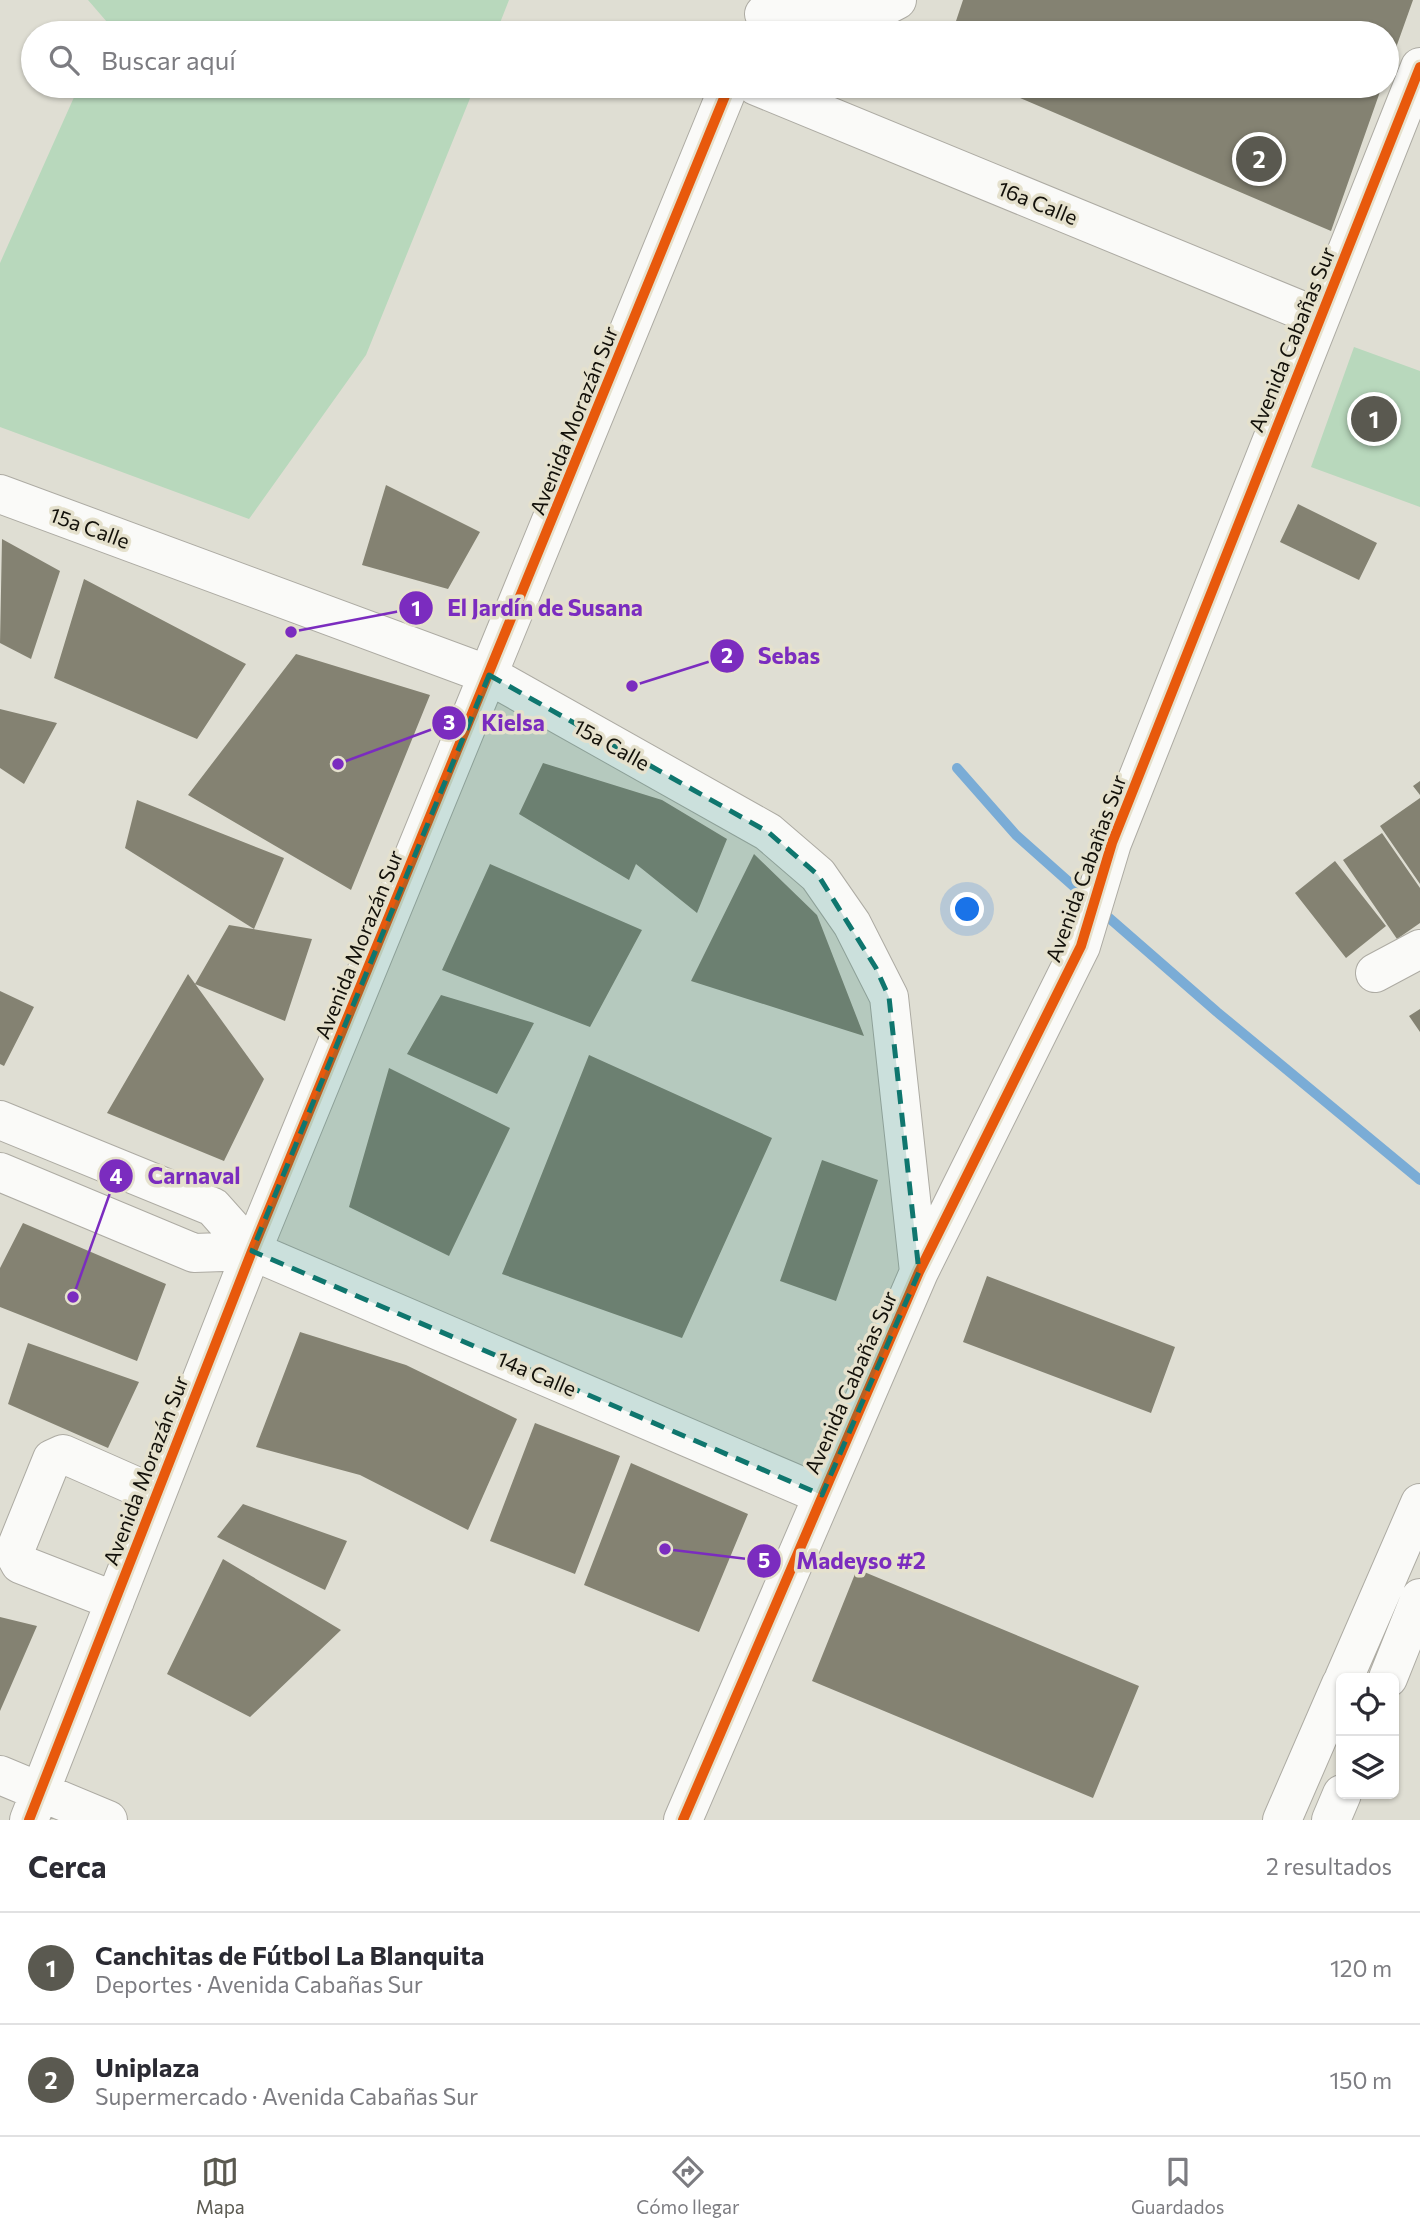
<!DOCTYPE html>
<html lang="es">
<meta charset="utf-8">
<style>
:root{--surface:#fff;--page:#f2f2f3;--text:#2b2b33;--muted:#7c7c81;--line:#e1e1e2;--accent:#5a5950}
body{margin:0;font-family:Commissioner,sans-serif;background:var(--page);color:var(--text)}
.controls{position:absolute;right:21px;bottom:21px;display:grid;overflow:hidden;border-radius:10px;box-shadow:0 2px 5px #0004}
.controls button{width:63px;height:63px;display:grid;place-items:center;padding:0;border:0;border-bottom:2px solid var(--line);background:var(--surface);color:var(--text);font:35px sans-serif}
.you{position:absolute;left:968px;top:910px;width:24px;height:24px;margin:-18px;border:5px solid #fff;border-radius:50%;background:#1a73e8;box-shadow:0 0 0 10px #1a73e833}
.badge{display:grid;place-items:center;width:46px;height:46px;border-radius:50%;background:var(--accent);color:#fff;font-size:23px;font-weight:700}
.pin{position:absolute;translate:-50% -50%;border:4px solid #fff;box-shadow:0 2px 7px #0006}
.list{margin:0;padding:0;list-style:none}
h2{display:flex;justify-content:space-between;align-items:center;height:91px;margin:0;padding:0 28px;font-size:30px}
h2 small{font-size:23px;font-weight:400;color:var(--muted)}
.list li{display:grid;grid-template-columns:46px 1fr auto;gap:21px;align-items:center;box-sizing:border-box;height:112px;padding:0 28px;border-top:2px solid var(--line)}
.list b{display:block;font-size:26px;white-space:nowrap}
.list p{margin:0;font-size:23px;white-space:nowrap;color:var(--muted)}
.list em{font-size:23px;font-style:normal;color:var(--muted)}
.icon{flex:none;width:38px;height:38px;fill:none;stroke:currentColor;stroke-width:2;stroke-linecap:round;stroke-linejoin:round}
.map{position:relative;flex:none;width:1420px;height:1820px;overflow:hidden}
.search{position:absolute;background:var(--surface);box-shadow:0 2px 5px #0004;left:21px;right:21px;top:21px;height:77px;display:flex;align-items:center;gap:18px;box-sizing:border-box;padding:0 24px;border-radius:38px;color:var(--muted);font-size:26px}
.sheet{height:315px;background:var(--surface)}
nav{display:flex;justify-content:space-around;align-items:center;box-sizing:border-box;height:98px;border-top:2px solid var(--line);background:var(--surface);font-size:19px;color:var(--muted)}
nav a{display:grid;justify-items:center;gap:4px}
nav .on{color:var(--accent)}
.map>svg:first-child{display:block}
</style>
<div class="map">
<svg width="1420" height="1820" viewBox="0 0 1420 1820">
<rect width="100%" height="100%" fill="#dfded3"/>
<path fill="#b8d8bc" d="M88,0h421l-13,33h-394l5,-11z
M79,86h396l-109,269 -117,164 -249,-92v-164z
M1354,347l66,24v136l-109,-40z"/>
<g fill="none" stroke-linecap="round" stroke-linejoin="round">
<path stroke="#7aacd6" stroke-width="10" d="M957,768l59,67 72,64
M1100,910l117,102 203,168"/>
</g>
<path fill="#848272" d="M963,0h450l-26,73v-40h-435z
M992,86h390l-51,145z
M386,485l94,47 -32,57 -86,-24z
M1298,504l79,39 -18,37 -79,-38z
M2,539l58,32 -29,88 -31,-16z
M84,579l162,85 -49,75 -143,-61z
M296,654l134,41 -79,195 -163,-95z
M0,709l57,14 -33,61 -24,-16z
M543,763l119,37 65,39 -30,74 -61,-49 -7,16 -110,-66z
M1420,781v14l-7,-9z
M1420,798v86l-40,-58z
M137,800l147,58 -30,71 -129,-81z
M1382,833l38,55v35l-23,16 -54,-79z
M754,854l63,61 47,121 -173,-55z
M1335,861l51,65 -40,32 -51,-65z
M490,864l152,66 -52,97 -148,-57z
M229,925l83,14 -27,82 -90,-37z
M188,974l76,105 -40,82 -117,-48z
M0,991l34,16 -30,59 -4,-2z
M441,995l93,28 -37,71 -90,-40z
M1420,1009v23l-11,-16z
M589,1055l183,83 -90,200 -180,-64z
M389,1068l121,60 -61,128 -100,-49z
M822,1160l56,20 -42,121 -56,-20z
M23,1223l143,61 -29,77 -137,-54v-39z
M987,1276l188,71 -24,66 -188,-71z
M300,1332l106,33 111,54 -49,111 -108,-55 -104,-28z
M28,1343l111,39 -31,66 -100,-44z
M535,1423l85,33 -45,118 -85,-33z
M631,1463l117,51 -49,118 -115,-47z
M243,1504l104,37 -22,49 -108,-53z
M223,1559l118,71 -91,87 -83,-43z
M857,1569l282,117 -46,112 -281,-117z
M0,1617l37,9 -37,85z"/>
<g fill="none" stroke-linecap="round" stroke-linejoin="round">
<g stroke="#adaba3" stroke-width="40">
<path id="minor" d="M764,14l112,-3 21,-11
M756,86l564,232
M0,494l489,181 279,157 50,43 34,49 37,73 30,275
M1375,973l45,-24
M0,1120l213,87 39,44
M0,1172l194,81 58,-2 570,244
M115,1601l-95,-37 -6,-11 38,-94 11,-5 93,41
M1344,1678l76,-175
M1388,1678l32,-80
M0,1775l108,45
M29,1820l223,-569 477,-1165
M683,1820l236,-548 162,-326 31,-103 308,-776
M1282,1820l59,-136
M1331,1820l11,-26"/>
</g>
<use href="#minor" stroke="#fafaf8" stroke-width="38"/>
<g stroke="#e5e1cd" stroke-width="15">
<path id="cycleway" d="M29,1820l223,-569 477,-1165
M683,1820l236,-548 162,-326 31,-103 308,-776"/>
</g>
<use href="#cycleway" stroke="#e8590c" stroke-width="10"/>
</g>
<path fill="#0f766e" fill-opacity="0.2" stroke="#0f766e" stroke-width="5" stroke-dasharray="14 9" stroke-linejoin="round" d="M489,675l279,157 50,43 58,93 13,29 30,275 -97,223 -570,-244z"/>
<g text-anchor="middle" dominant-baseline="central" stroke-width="7" stroke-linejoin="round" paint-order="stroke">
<g font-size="21" fill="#13110a" stroke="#e5e1cd">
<text transform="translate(1038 202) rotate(22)">16a Calle</text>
<text transform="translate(1291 339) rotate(-68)">Avenida Cabañas Sur</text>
<text transform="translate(573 420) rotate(-68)">Avenida Morazán Sur</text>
<text transform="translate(90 527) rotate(20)">15a Calle</text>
<text transform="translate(612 744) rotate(29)">15a Calle</text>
<text transform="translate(1085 868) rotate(-70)">Avenida Cabañas Sur</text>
<text transform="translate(358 944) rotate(-68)">Avenida Morazán Sur</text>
<text transform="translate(537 1373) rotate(23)">14a Calle</text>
<text transform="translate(850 1382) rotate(-66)">Avenida Cabañas Sur</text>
<text transform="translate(145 1470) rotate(-69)">Avenida Morazán Sur</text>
</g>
</g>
<path fill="none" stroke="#7b2cbf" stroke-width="2.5" d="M291 632L416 608M632 686L727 656M338 764L449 723M73 1297L116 1176M665 1549L764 1561"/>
<g fill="#7b2cbf" stroke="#e5e1cd" stroke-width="2.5">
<circle cx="291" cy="632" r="7"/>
<circle cx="632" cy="686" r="7"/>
<circle cx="338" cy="764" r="7"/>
<circle cx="73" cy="1297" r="7"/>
<circle cx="665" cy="1549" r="7"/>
<circle cx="416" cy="608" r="18"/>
<circle cx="727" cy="656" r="18"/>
<circle cx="449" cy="723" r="18"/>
<circle cx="116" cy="1176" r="18"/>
<circle cx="764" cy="1561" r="18"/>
</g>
<g font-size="21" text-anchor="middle" font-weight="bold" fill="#fff">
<text x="416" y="616">1</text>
<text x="727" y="663">2</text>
<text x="449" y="730">3</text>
<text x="116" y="1184">4</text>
<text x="764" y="1568">5</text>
</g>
<g font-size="23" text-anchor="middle" font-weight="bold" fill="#7b2cbf" stroke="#e5e1cd" stroke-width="7" stroke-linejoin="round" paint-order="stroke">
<text x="545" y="616">El Jardín de Susana</text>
<text x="789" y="664">Sebas</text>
<text x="513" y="731">Kielsa</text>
<text x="194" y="1184">Carnaval</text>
<text x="861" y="1569">Madeyso #2</text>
</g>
</svg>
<div class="controls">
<button><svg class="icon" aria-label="locate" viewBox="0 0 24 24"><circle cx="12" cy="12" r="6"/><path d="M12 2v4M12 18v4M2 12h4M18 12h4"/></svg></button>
<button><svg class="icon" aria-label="layers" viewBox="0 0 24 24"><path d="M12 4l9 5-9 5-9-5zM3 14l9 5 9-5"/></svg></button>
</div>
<div class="you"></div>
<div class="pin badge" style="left:1374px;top:419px">1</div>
<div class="pin badge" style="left:1259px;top:159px">2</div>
<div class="search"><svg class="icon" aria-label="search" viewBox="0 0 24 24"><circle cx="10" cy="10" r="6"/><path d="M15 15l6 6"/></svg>Buscar aquí</div>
</div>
<section class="sheet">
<h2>Cerca<small>2 resultados</small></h2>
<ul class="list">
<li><span class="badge">1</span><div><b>Canchitas de Fútbol La Blanquita</b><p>Deportes · Avenida Cabañas Sur</p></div><em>120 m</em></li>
<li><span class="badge">2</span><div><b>Uniplaza</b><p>Supermercado · Avenida Cabañas Sur</p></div><em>150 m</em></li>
</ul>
</section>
<nav>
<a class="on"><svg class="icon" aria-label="map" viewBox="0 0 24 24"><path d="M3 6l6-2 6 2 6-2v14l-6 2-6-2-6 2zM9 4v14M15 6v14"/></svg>Mapa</a>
<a><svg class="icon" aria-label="directions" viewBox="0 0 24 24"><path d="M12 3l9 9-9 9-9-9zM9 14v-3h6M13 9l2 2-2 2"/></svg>Cómo llegar</a>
<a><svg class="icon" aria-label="saved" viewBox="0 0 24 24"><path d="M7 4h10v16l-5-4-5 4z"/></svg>Guardados</a>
</nav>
